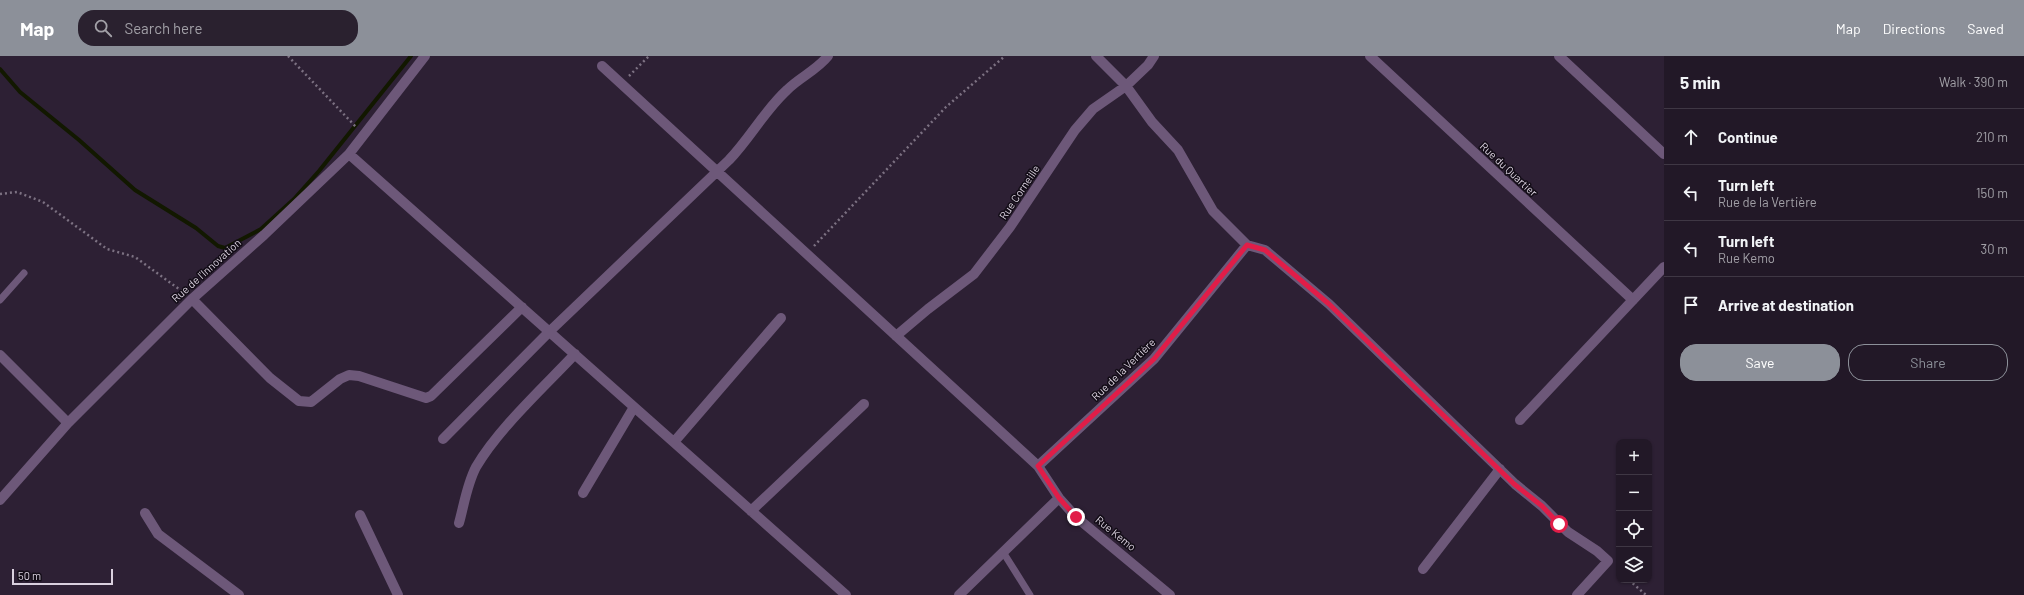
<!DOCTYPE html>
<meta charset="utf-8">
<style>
:root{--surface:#221827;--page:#2a212f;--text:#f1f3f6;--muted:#a2a0a7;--line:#3f3744;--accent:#8c9099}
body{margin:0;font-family:Barlow,sans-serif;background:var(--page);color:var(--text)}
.controls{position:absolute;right:12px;bottom:12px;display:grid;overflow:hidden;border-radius:8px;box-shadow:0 1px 3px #0004}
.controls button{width:36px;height:36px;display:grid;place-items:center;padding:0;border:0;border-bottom:1px solid var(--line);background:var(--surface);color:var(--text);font:20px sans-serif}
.scale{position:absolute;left:12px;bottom:10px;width:101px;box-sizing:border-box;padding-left:4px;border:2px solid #d9d0de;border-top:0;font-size:11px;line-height:14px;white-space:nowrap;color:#d9d0de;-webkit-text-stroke:3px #120c16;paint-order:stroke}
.stop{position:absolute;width:12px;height:12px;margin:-9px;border:3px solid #e11d48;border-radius:50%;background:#fff}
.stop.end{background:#e11d48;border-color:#fff;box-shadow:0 1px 4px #0008}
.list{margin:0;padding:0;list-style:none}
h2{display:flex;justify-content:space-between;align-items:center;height:52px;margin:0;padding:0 16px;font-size:17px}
h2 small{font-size:13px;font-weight:400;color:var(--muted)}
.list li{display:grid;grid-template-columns:26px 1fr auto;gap:12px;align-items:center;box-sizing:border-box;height:56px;padding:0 16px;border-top:1px solid var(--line)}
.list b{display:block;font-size:15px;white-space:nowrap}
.list p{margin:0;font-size:13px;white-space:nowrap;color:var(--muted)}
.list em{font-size:13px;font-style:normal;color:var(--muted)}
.actions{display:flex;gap:8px;padding:12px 16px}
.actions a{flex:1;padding:9px 0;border:1px solid var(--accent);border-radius:16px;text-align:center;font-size:14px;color:var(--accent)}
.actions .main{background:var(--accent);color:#fff}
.icon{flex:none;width:22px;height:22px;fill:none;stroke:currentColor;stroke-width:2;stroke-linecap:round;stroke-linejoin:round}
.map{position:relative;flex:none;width:1664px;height:539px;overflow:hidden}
header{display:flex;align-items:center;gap:24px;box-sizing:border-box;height:56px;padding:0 20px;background:var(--accent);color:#fff}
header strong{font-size:19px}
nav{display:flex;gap:22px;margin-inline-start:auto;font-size:14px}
.search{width:280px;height:36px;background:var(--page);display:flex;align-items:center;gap:10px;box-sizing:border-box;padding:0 14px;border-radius:16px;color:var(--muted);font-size:15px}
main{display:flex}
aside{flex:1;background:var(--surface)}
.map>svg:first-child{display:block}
</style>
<header>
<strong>Map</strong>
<div class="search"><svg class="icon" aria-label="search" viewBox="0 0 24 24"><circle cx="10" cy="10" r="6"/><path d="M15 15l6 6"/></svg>Search here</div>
<nav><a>Map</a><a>Directions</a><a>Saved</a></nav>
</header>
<main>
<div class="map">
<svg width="1664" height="539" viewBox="0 0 1664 539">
<rect width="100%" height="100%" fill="#2d2034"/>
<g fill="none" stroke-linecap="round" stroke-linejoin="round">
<path stroke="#121800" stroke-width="4" d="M0,13l20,23 59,48 56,50 61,38 22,18 7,2 36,-19 33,-30 25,-28 92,-115"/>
<path stroke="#7c7182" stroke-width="2.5" stroke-dasharray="2 3" stroke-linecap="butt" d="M288,0l69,72
M629,20l20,-20
M0,138l17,-2 26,10 64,47 28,8 48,35
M814,190l132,-139 59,-51
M1629,524l17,15"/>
<path stroke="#6d5879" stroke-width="7" d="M0,244l24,-27
M1003,496l27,43"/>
<path stroke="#6d5879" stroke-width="10" d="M1096,0l30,30 26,36 26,28 35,61 34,34 18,5 64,54 186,180 27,22 26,26 29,19 11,10 -31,34
M1370,0l263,244
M1559,0l105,98
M602,10l436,400 21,32 17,19 94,78
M349,98l497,441
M192,243l78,79 29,23 12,1 29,-23 9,-4 10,1 67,22 5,-2 91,-89
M896,280l32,-27 46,-35 36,-47 65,-97 18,-21 33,-23 22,-21 6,-9
M0,299l68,68
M1520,364l144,-153
M443,383l106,-107 180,-172c21,-22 36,-50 58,-70 13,-13 30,-20 41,-34
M674,386l107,-124
M1038,410l116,-107 93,-114
M583,437l51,-86
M0,444l68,-77 124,-124 72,-64 85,-81 76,-98
M751,455l113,-107
M145,457l13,21 81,61
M360,459l38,80
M459,467c5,-18 8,-39 17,-56 23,-39 67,-79 99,-113
M1423,513l77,-100
M959,539l100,-97"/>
</g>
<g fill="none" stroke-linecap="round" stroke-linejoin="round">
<path stroke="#e11d48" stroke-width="5" d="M1076,461l-17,-19 -21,-32 116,-107 93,-114 18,5 64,54 185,180 28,22 17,18"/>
</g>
<g text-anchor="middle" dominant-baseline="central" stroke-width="3" stroke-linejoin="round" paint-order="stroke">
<g font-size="11" fill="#d9d0de" stroke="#120c16">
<text transform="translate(1509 113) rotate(43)">Rue du Quartier</text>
<text transform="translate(1019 136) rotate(-56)">Rue Corneille</text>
<text transform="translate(206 214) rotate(-42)">Rue de l'Innovation</text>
<text transform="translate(1123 313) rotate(-44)">Rue de la Vertière</text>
<text transform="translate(1116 477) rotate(39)">Rue Kemo</text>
</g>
</g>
</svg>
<div class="controls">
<button>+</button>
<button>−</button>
<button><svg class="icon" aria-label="locate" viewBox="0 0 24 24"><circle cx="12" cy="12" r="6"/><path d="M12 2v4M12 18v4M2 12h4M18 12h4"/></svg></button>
<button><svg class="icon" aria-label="layers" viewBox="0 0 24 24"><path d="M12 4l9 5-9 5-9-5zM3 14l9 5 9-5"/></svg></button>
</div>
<div class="scale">50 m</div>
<div class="stop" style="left:1559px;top:468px"></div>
<div class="stop end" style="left:1076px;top:461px"></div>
</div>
<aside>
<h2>5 min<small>Walk · 390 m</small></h2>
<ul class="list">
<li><svg class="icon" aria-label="ahead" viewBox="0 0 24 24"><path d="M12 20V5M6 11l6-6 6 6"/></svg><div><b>Continue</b></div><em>210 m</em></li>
<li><svg class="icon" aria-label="left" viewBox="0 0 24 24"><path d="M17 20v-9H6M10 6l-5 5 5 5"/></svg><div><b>Turn left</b><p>Rue de la Vertière</p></div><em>150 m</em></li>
<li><svg class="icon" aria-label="left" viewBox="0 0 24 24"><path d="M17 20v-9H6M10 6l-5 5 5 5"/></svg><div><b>Turn left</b><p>Rue Kemo</p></div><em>30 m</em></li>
<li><svg class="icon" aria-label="arrive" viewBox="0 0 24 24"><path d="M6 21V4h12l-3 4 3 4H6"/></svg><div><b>Arrive at destination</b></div></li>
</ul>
<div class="actions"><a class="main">Save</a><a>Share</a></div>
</aside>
</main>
